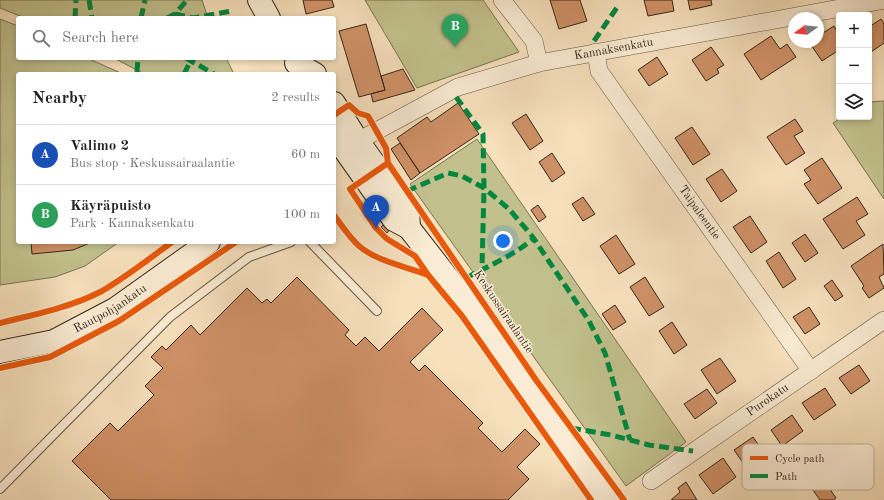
<!DOCTYPE html>
<meta charset="utf-8">
<style>
:root{--surface:#fff;--page:#f6f6f6;--text:#222;--muted:#767676;--line:#e0e0e0;--accent:#8f2418}
body{margin:0;font-family:"Old Standard TT",serif;background:var(--page);color:var(--text)}
.controls{position:absolute;right:12px;top:12px;display:grid;overflow:hidden;border-radius:4px;box-shadow:0 2px 6px #0003}
.controls button{width:36px;height:36px;display:grid;place-items:center;padding:0;border:0;border-bottom:1px solid var(--line);background:var(--surface);color:var(--text);font:20px sans-serif}
.compass{position:absolute;left:788px;top:12px;width:36px;height:36px;border-radius:50%;background:var(--surface);box-shadow:0 2px 6px #0003;rotate:255deg}
.you{position:absolute;left:503px;top:241px;width:14px;height:14px;margin:-10px;border:3px solid #fff;border-radius:50%;background:#1a73e8;box-shadow:0 0 0 6px #1a73e833}
.badge{display:grid;place-items:center;width:26px;height:26px;border-radius:50%;background:var(--accent);color:#fff;font-size:13px;font-weight:700}
.pin{position:absolute;translate:-50% -33px;filter:drop-shadow(0 1px 2px #0008)}
.pin::after{content:'';position:absolute;top:21px;width:14px;height:12px;background:inherit;clip-path:polygon(0 0,100% 0,50% 100%)}
.list{margin:0;padding:0;list-style:none}
h2{display:flex;justify-content:space-between;align-items:center;height:52px;margin:0;padding:0 16px;font-size:17px}
h2 small{font-size:13px;font-weight:400;color:var(--muted)}
.list li{display:grid;grid-template-columns:26px 1fr auto;gap:12px;align-items:center;box-sizing:border-box;height:60px;padding:0 16px;border-top:1px solid var(--line)}
.list b{display:block;font-size:15px;white-space:nowrap}
.list p{margin:0;font-size:13px;white-space:nowrap;color:var(--muted)}
.list em{font-size:13px;font-style:normal;color:var(--muted)}
.icon{flex:none;width:22px;height:22px;fill:none;stroke:currentColor;stroke-width:2;stroke-linecap:round;stroke-linejoin:round}
.map{position:relative;flex:none;width:884px;height:500px;overflow:hidden}
.search{position:absolute;background:var(--surface);box-shadow:0 2px 6px #0003;left:16px;top:16px;width:320px;height:44px;display:flex;align-items:center;gap:10px;box-sizing:border-box;padding:0 14px;border-radius:4px;color:var(--muted);font-size:15px}
.panel{position:absolute;background:var(--surface);box-shadow:0 2px 6px #0003;left:16px;top:72px;width:320px;height:172px;border-radius:4px}
.map>svg:first-child{display:block}
</style>
<div class="map">
<svg width="884" height="500" viewBox="0 0 884 500">
<rect width="100%" height="100%" fill="#f7e1bd"/>
<filter id="stains"><feTurbulence type="fractalNoise" baseFrequency=".005" numOctaves="4"/><feColorMatrix values="0 0 0 0 .2 0 0 0 0 .09 0 0 0 0 .02 0 0 0 .5 -.17"/></filter>
<radialGradient id="worn" r=".72"><stop offset=".6" stop-color="#630" stop-opacity="0"/><stop offset="1" stop-color="#630" stop-opacity=".3"/></radialGradient>
<path fill="#c2c18d" stroke="#7a7455" d="M0,0h202l6,18h-183l-25,-10z
M365,0h118l36,52 -102,36z
M0,19l18,7v32h69l36,16h-105v168h101l-34,24 -30,11 -55,8z
M114,58h112l8,16h-90z
M884,101v98l-51,-76 9,-6h27v-15z
M477,139l209,303 -60,44 -216,-302z"/>
<path fill="#cf9166" stroke="#33261d" d="M303,0h29l2,7 -28,7z
M550,0h30l7,21 -28,8z
M644,0h28l2,11 -26,5z
M688,0h23l1,5 -22,5z
M881,19l3,4v20l-13,9 -2,-25z
M366,24l19,66 -26,7 -20,-66z
M834,26l5,8v16l-17,11 -13,-19h9v-6z
M771,36l9,13 7,-5 9,13 -35,23 -17,-26z
M711,47l13,18 -7,4 2,4 -13,8 -14,-21z
M657,57l11,17 -19,12 -11,-16z
M403,69l12,21 -42,12 -2,-8 14,-4 -4,-14z
M458,103l21,31 -59,39 -23,-35 30,-21 4,5z
M526,114l17,27 -13,9 -18,-27z
M795,119l8,12 -9,5 11,17 -19,12 -19,-28z
M692,127l18,27 -17,11 -18,-27z
M400,143l20,30 -9,7 -20,-31z
M552,153l13,20 -13,9 -13,-20z
M822,158l20,30 -24,16 -14,-20 7,-4 -7,-10z
M722,169l15,22 -16,11 -15,-23z
M583,197l12,17 -12,7 -11,-17z
M857,197l11,17 -12,7 9,14 -22,14 -20,-30z
M538,205l8,12 -7,5 -8,-12z
M750,216l17,26 -16,11 -18,-26z
M384,224l5,6 -2,3 -6,-6z
M805,234l13,19 -13,9 -13,-19z
M616,235l19,29 -16,10 -19,-28z
M31,242h61l-19,8 -41,4z
M883,244l1,30 -5,3 5,11 -15,10 -7,-10 2,-2 -13,-20z
M779,252l17,27 -13,9 -17,-27z
M297,277l52,53 -4,5 11,11 9,-9 14,14 43,-43 21,22 -33,32 9,9 6,-6 58,58 -5,5 24,24 23,-23 15,15 -23,23 12,12 -21,21h-397l-39,-39 38,-38 8,8 36,-36 -9,-9 18,-18 -12,-11 11,-11 4,4 25,-25 9,10 47,-47 15,15 5,-4 4,4z
M645,277l19,30 -15,9 -19,-29z
M832,280l11,16 -8,5 -11,-15z
M615,305l11,17 -13,8 -11,-16z
M809,307l11,17 -15,10 -12,-17z
M672,322l15,23 -13,9 -15,-23z
M720,358l16,23 -19,13 -16,-24z
M859,365l11,16 -19,13 -12,-16z
M825,388l11,17 -22,15 -12,-17z
M707,389l10,14 -22,16 -11,-15z
M792,415l11,16 -21,15 -11,-16z
M753,437l12,17 -19,13 -12,-17z
M723,458l13,19 -23,17 -14,-19z
M686,482l11,18h-26l9,-8 -2,-4z
M825,482l11,16 -2,2h-14l-7,-10z"/>
<g fill="none" stroke-linecap="round" stroke-linejoin="round">
<g stroke="#645545" stroke-width="10">
<path id="lane" d="M310,242l67,69
M0,489l170,-172 79,-60 42,-15"/>
</g>
<g stroke="#645545" stroke-width="18">
<g id="street">
<path d="M502,0l32,41 5,22"/>
<path id="s1" d="M596,52l3,19 212,300"/>
<path id="s2" d="M358,141l100,-54 81,-24 345,-63"/>
<path id="s3" d="M651,481l233,-161"/>
</g>
</g>
<g stroke="#33261d" stroke-width="24">
<g id="secondary">
<path d="M259,0l10,18"/>
<path d="M296,63l19,11"/>
<path d="M334,103l24,38 50,69 1,18"/>
<path d="M334,135l60,85 15,8 78,100 121,172"/>
<path id="s4" d="M0,352l54,-11 61,-32 94,-67"/>
</g>
</g>
<use href="#lane" stroke="#faecd4" stroke-width="8"/>
<use href="#street" stroke="#faecd4" stroke-width="17"/>
<use href="#secondary" stroke="#faecd4" stroke-width="22"/>
<path stroke="#00873e" stroke-width="5" stroke-dasharray="10 5" stroke-linecap="butt" d="M89,0l3,18
M175,14l18,4 39,-7
M75,18l1,-18
M141,18l4,-18
M167,18l8,-4 12,-14
M594,41l24,-35
M186,58l28,16
M137,72l1,-14
M184,74l7,-14
M456,97l27,37 1,54 -2,81
M407,191l41,-18 14,3 22,12 25,21 23,27 57,85 16,32 25,87
M466,278c24,-13 47,-22 68,-40
M571,428l40,7 38,10 44,6"/>
<g stroke="#faecd4" stroke-width="8">
<path id="cycleway" d="M334,115l15,-10 9,8 10,3 18,32 2,15 19,28 129,189 88,120
M388,163l-38,26 26,39 11,11 28,17 13,19 34,41 129,184
M334,215c8,11 15,22 25,31 19,16 46,20 69,29
M0,323c32,-8 72,-16 102,-32 24,-14 47,-32 70,-49
M0,368l50,-11 69,-36 117,-79"/>
</g>
<use href="#cycleway" stroke="#e8590c" stroke-width="6"/>
</g>
<g text-anchor="middle" dominant-baseline="central" stroke-width="3" stroke-linejoin="round" paint-order="stroke">
<g font-size="12" fill="#33261d" stroke="#faecd4">
<text stroke="none"><textPath href="#s2" startOffset="274">Kannaksenkatu</textPath></text>
<text stroke="none"><textPath href="#s1" startOffset="193">Taipaleentie</textPath></text>
<text stroke="none"><textPath href="#s4" startOffset="120">Rautpohjankatu</textPath></text>
<text transform="translate(503 312) rotate(56)">Keskussairaalantie</text>
<text stroke="none"><textPath href="#s3" startOffset="142">Purokatu</textPath></text>
</g>
</g>
<rect x="742" y="444" width="132" height="46" rx="6" fill="#faecd4" stroke="#beb19d" stroke-width="1"/>
<rect x="750" y="456" width="18" height="4" fill="#e8590c"/>
<rect x="750" y="474" width="18" height="4" fill="#00873e"/>
<g font-size="11" fill="#33261d">
<text x="775" y="462">Cycle path</text>
<text x="775" y="480">Path</text>
</g>
<rect width="100%" height="100%" filter="url(#stains)"/>
<rect width="100%" height="100%" fill="url(#worn)"/>
</svg>
<div class="controls">
<button>+</button>
<button>−</button>
<button><svg class="icon" aria-label="layers" viewBox="0 0 24 24"><path d="M12 4l9 5-9 5-9-5zM3 14l9 5 9-5"/></svg></button>
</div>
<svg class="compass" viewBox="-18 -18 36 36"><path d="M0-13l5 13h-10z" fill="#e53935"/><path d="M0 13l5-13h-10z" fill="#767676"/></svg>
<div class="you"></div>
<div class="pin badge" style="left:376px;top:228px;background:#1a4fb4">A</div>
<div class="pin badge" style="left:455px;top:47px;background:#2e9e5b">B</div>
<div class="search"><svg class="icon" aria-label="search" viewBox="0 0 24 24"><circle cx="10" cy="10" r="6"/><path d="M15 15l6 6"/></svg>Search here</div>
<section class="panel">
<h2>Nearby<small>2 results</small></h2>
<ul class="list">
<li><span class="badge" style="background:#1a4fb4">A</span><div><b>Valimo 2</b><p>Bus stop · Keskussairaalantie</p></div><em>60 m</em></li>
<li><span class="badge" style="background:#2e9e5b">B</span><div><b>Käyräpuisto</b><p>Park · Kannaksenkatu</p></div><em>100 m</em></li>
</ul>
</section>
</div>
